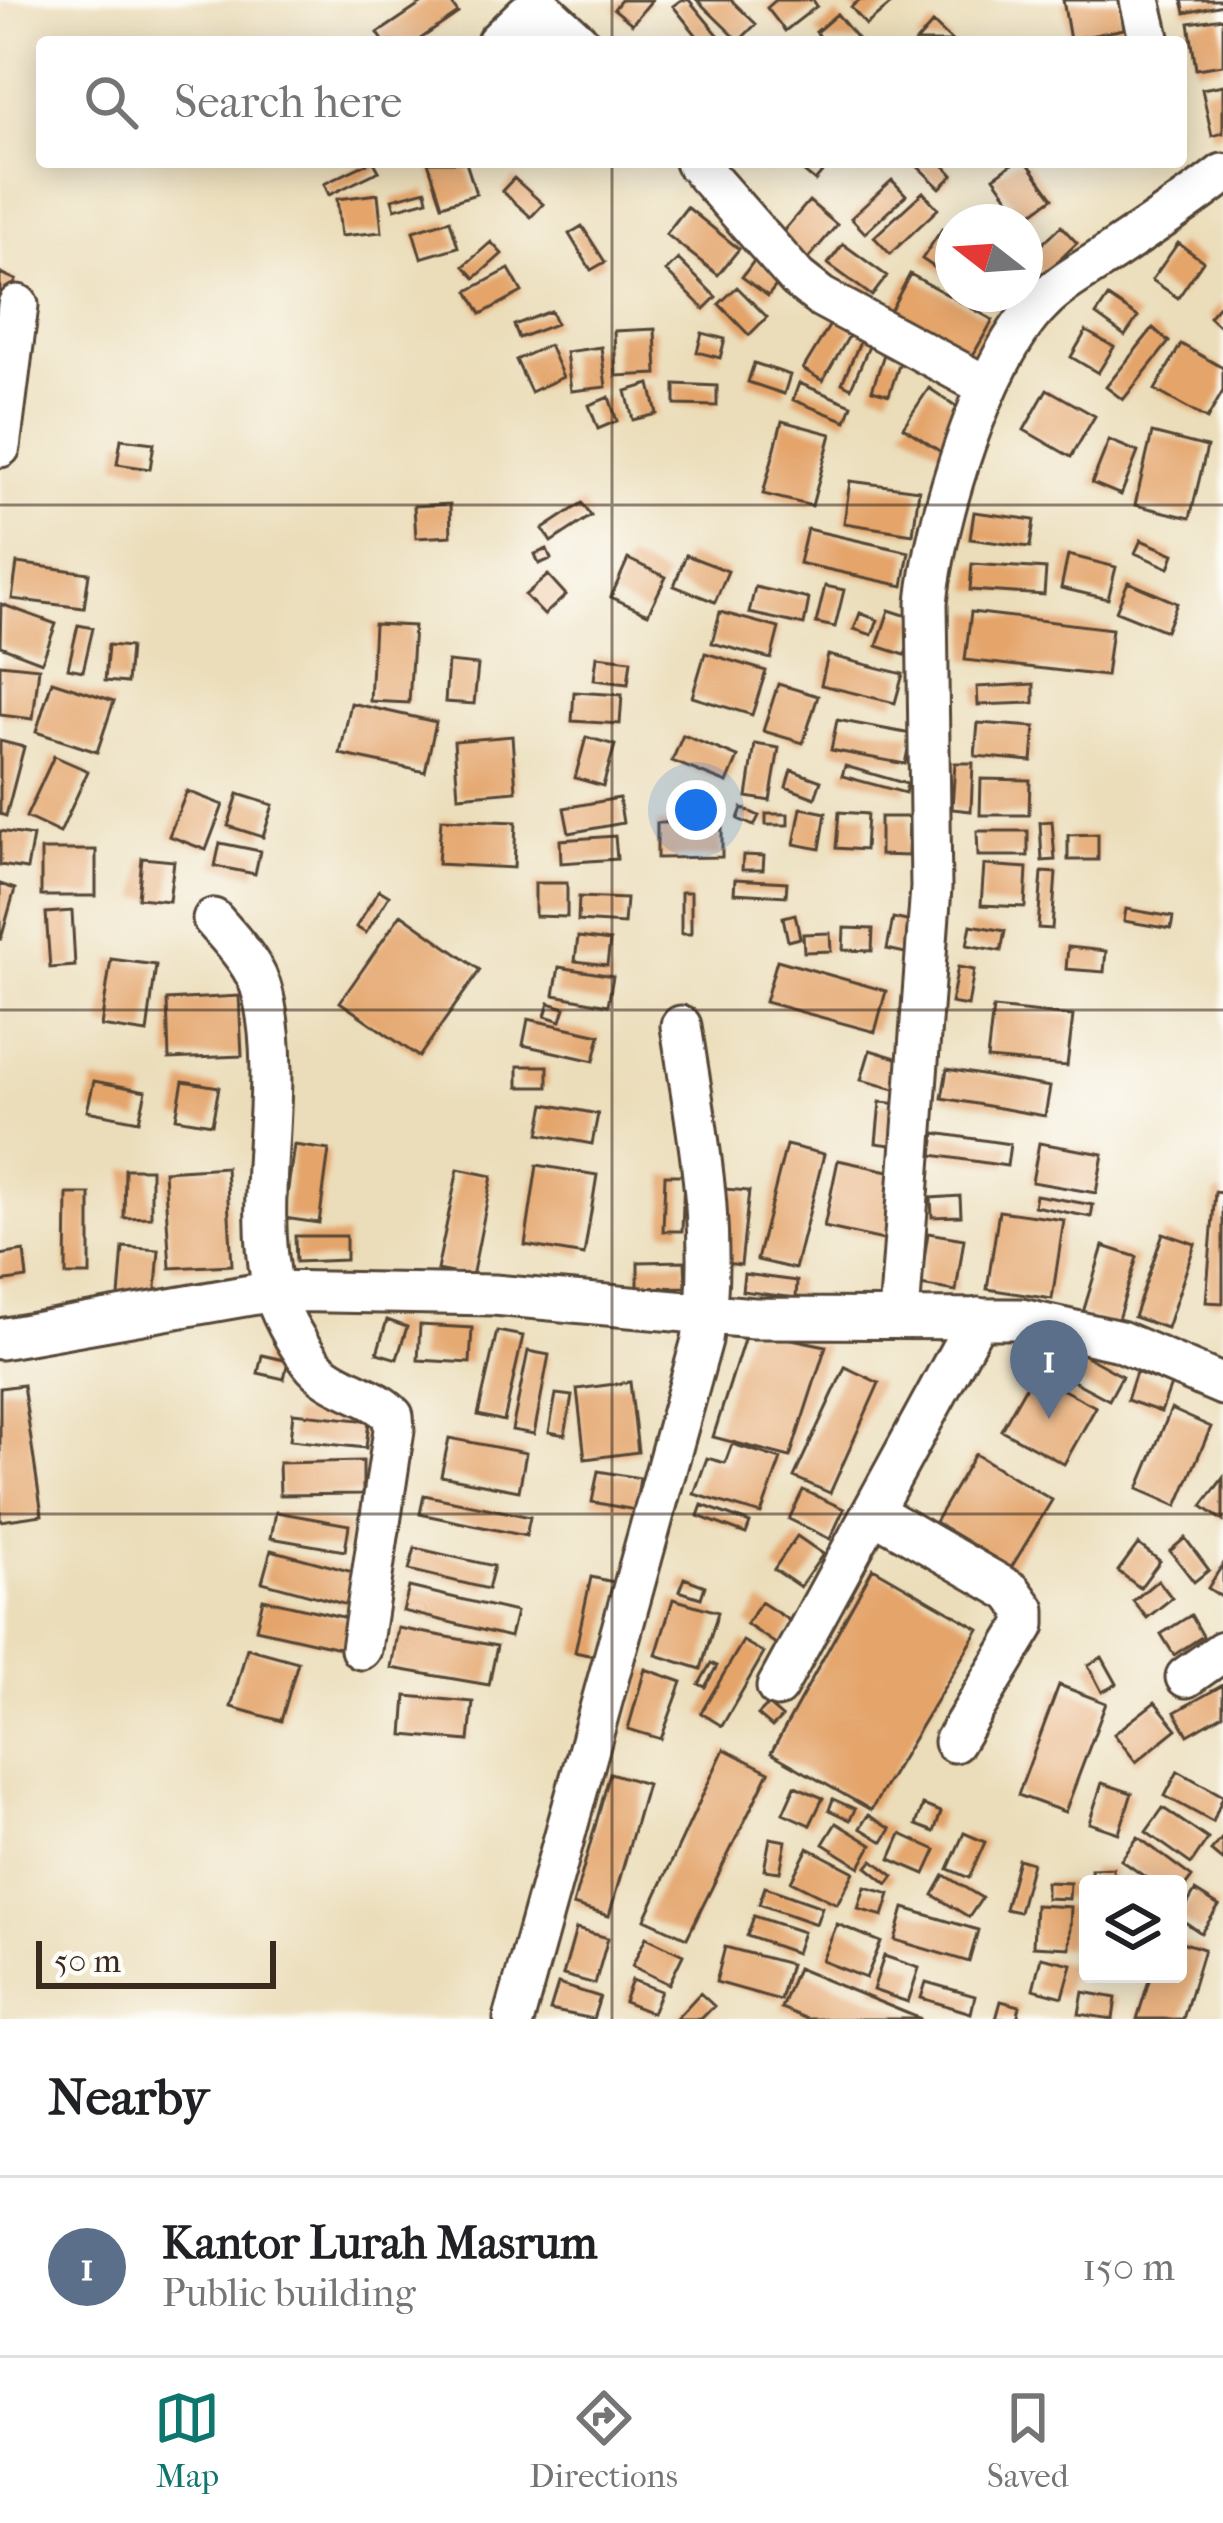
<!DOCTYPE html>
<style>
:root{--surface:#fff;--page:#f2f2f2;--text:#202124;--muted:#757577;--line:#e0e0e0;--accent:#0f766e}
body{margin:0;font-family:"IM FELL French Canon",serif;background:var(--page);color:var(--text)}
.controls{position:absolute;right:36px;bottom:36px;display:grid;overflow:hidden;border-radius:12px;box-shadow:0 6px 30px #0003}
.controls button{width:108px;height:108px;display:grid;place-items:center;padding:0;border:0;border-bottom:3px solid var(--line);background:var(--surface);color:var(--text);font:60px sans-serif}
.compass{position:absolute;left:935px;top:204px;width:108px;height:108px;border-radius:50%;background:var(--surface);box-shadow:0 6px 30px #0003;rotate:287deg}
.scale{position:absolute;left:36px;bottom:30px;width:240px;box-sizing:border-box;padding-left:12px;border:6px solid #3b2a1e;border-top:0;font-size:33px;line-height:42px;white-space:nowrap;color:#3b2a1e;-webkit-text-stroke:9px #fdfcf7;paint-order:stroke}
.you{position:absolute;left:696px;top:810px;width:42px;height:42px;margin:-30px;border:9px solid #fff;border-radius:50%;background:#1a73e8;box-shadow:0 0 0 18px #1a73e833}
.badge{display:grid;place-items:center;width:78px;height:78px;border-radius:50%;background:var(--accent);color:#fff;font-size:39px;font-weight:700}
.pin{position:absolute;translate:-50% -99px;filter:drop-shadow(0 3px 6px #0008)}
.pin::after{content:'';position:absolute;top:63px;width:42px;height:36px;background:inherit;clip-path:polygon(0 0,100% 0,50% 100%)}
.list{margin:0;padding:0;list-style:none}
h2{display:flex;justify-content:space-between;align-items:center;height:156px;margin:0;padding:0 48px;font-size:51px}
h2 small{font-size:39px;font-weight:400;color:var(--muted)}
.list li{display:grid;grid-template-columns:78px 1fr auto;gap:36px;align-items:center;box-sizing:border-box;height:180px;padding:0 48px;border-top:3px solid var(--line)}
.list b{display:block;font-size:45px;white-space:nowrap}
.list p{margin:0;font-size:39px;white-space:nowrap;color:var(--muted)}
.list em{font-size:39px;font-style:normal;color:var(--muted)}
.icon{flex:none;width:66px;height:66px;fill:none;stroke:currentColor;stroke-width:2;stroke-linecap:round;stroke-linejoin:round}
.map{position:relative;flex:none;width:1223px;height:2019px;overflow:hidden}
.search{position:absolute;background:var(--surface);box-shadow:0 6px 30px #0003;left:36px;right:36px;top:36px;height:132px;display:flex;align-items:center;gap:30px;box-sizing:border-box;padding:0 42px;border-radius:12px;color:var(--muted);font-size:45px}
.sheet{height:336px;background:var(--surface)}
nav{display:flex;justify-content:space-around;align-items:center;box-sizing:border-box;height:168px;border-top:3px solid var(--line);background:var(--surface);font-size:33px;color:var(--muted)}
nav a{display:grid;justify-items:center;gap:6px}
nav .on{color:var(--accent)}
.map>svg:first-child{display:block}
</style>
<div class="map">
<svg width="1223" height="2019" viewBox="0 0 1223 2019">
<rect width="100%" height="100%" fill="#fdfcf7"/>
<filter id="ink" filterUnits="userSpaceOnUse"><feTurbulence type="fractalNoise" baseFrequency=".00833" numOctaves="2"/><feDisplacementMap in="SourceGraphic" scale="24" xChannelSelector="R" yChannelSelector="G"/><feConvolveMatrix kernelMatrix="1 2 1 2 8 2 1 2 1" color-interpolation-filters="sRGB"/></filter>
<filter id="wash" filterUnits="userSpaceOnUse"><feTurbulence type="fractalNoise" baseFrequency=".004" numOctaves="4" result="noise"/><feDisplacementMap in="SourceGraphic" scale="48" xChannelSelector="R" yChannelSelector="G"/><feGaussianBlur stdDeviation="2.7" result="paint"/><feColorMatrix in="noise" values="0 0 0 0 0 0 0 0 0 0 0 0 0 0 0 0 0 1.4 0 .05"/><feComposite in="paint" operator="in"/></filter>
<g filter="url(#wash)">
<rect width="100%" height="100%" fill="#ebddb9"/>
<g id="blocks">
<path fill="#e4a46b" d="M427,0h22l9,13 -42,29h-32l-6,-9z
M621,0h31l-20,24 -18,-15z
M681,0h8l35,42h-22l-29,-36z
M697,0h34l25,24 -17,17z
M776,0h37l4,6 -32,25 -18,-23z
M860,0h36l-30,25 -15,-18z
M1063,0h56l5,29 -54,11z
M1182,0h41v5l-38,8z
M837,14l23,28h-36l-8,-10z
M1223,18v47l-27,4 -7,-46z
M933,23l20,19h-37z
M1223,85v48l-11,3 -10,-47z
M370,162h4l5,9 -50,24 -5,-11z
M428,162h38l10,32 -34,11z
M792,162h39l-16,19z
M913,162h28l12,13 -13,13z
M1015,162h12l26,36 -29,21 -30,-42z
M514,178l29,26 -12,13 -29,-26z
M892,180l14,15 -41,38 -14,-15z
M426,190l2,10 -33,9 -3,-10z
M923,192l15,17 -48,45 -16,-17z
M378,194l4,38 -41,4 -4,-37z
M809,201l28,24 -31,36 -27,-25z
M687,207l52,42 -21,26 -52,-41z
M450,220l8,27 -37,11 -8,-27z
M582,226l23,36 -14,8 -22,-36z
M1061,226l16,17 -33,32 -16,-18z
M942,229l11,8v43l-31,-21z
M491,242l11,12 -27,24 -11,-12z
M1178,243l25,18 -25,37 -26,-18z
M843,244l44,32 -15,20 -44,-32z
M756,258l26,20 -14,18 -26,-19z
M678,259l38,38 -12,12 -38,-38z
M509,269l13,23 -41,22 -13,-23z
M0,273l16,7 -16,37z
M910,274l83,46 -24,42 -82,-45z
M737,287l30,30 -18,18 -30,-31z
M974,294h32l-10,15z
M1108,297l30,20 -13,19 -29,-21z
M1223,301v29l-14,-13z
M551,311l5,13 -37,14 -5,-13z
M834,318l19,11 -30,52 -20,-12z
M1153,328l16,14 -46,58 -17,-13z
M655,329l2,45 -41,2 -2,-45z
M1086,331l28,16 -16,26 -27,-16z
M702,333l23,6 -5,19 -23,-6z
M864,333l9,4 -22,51 -9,-5z
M1181,344l42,24v23l-16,28 -52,-29z
M549,345l14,32 -32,15 -15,-32z
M601,347l5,40 -35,4 -5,-39z
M884,354l17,5 -12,36 -17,-5z
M754,363l36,12 -6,19 -36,-12z
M799,383l53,22 -6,16 -53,-21z
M650,384l7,30 -24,6 -7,-29z
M675,384l42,2v20l-42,-1z
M929,388l43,29 -25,39 -44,-29z
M1047,389l48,27 -24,41 -47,-27z
M609,397l8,24 -19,8 -9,-24z
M782,421l49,13 -19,72 -49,-12z
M1152,433l55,14 -17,71 -55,-13z
M121,439l33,4 -4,26 -33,-5z
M1109,440l29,12 -17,43 -29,-12z
M850,481l69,9 -6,44 -69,-11z
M582,503l9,13 -40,26 -8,-13z
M450,504l1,32 -35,2 -2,-32z
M974,512l60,8 -4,27 -60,-8z
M807,529l102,23 -6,34 -104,-23z
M1141,540l33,14 -5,14 -34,-15z
M547,549l4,10 -12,5 -4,-10z
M686,555l42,16 -13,31 -41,-16z
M1068,555l48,12 -8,32 -47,-11z
M628,559l38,18 -18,37 -37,-17z
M17,563l72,10 -5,35 -72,-9z
M972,564l74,5 -2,26 -74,-5z
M548,575l18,20 -22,20 -19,-20z
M1128,582l49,21 -11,28 -50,-20z
M825,586l19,4 -9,37 -19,-4z
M755,587l54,12 -5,26 -55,-12z
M1,604l55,20 -14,38 -42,-16z
M889,610l28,9 -12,36 -28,-9z
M720,612l59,16 -8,31 -59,-16z
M971,612l141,17 -6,47 -141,-16z
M860,613l18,7 -6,15 -18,-6z
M374,624l40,2 -5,77 -39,-2z
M78,625l15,3 -10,43 -15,-3z
M108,645l22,2 -3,36 -22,-2z
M705,653l61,18 -14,44 -60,-18z
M828,655l75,19 -8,29 -74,-18z
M597,656l34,4 -3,24 -34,-4z
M448,662l30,3 -4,39 -29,-2z
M0,664l39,4 -6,51 -33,-4z
M52,681l62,20 -17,51 -61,-20z
M778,684l40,12 -15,47 -40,-12z
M1034,684v19l-56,2 -1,-18z
M574,692l48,3 -2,29 -48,-3z
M351,703l85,19 -11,50 -85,-18z
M837,720l74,14 -6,30 -74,-14z
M978,723l57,4 -3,34 -57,-5z
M683,735l55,22 -11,26 -55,-22z
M512,736l4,55 -58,5 -4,-55z
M586,737l29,8 -12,41 -28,-8z
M0,741l24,6 -18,69 -6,-2z
M755,744l24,4 -9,53 -23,-4z
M54,756l34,15 -28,62 -34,-16z
M955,763h18l-2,48 -19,-2z
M845,766l62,18 -2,9 -63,-17z
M791,770l30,11 -6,17 -29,-11z
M981,779l49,1 -1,35h-49z
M187,791l36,14 -17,45 -37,-14z
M238,794l35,11 -10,32 -35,-11z
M619,798l4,25 -54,10 -5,-25z
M742,808l17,8 -5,10 -16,-7z
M801,808l25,5 -6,36 -26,-5z
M839,812l28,2 -2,36 -29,-2z
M766,814h22v11h-22z
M880,817h29l-1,39 -28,-1z
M441,819l75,3 -2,46 -76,-4z
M1052,821l3,39 -13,1 -2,-39z
M722,822v35l-65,1v-35z
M0,831l33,5 -6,33 -27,-4z
M977,831h51v25h-50z
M1098,834v26h-30v-25z
M615,836l2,23 -56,4 -1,-23z
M220,843l40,8 -5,23 -40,-8z
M41,850h55v46h-55z
M743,855l21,1 -1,14h-21z
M142,858l32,3 -5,40 -31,-3z
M984,865l43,3 -2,39 -44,-2z
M1042,872l14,1 -4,56 -14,-1z
M735,879l52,3 -1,14 -52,-3z
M535,883h32v34l-32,-1z
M0,884l15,5 -14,50h-1z
M379,890l10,6 -23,37 -10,-6z
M681,892h10v42h-10z
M579,897l47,2 -2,25 -46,-3z
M1126,909l47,8 -2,12 -47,-8z
M72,911l3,55 -25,2 -4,-55z
M401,914l79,56 -61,87 -79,-55z
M795,914l5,24 -12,3 -5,-24z
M893,918l27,6 -6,31 -27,-6z
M971,925l34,6 -4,20 -34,-6z
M844,928l29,1 -1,22 -29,-1z
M830,933l1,18 -27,1 -1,-18z
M578,937l32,4 -3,24 -32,-4z
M1068,947l38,4 -2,21 -38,-3z
M111,959l45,6 -9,68 -46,-7z
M777,960l109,31 -11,41 -110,-30z
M559,967l54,9 -5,29 -54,-10z
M958,967l16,3 -6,36 -17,-3z
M239,996l3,60 -73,3 -2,-59z
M549,1003l16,5 -4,13 -16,-5z
M993,1008l80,8 -6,50 -80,-7z
M528,1019l72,16 -6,26 -71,-16z
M870,1050l36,11 -8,29 -37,-10z
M518,1066h30v21h-30z
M947,1069l103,18 -5,29 -103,-18z
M94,1081l52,10 -7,30 -52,-10z
M183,1081l36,6 -7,37 -36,-6z
M880,1102l22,2 -4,42 -22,-3z
M545,1104l53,10 -6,30 -53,-10z
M935,1133l75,11 -3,22 -75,-11z
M1039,1143l64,11 -7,39 -64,-11z
M294,1145l35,5 -10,73 -35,-5z
M786,1145l38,9 -29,115 -38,-9z
M838,1160l64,14 -14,67 -64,-14z
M537,1165l60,10 -13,80 -59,-10z
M226,1167l6,98 -62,3 -6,-97z
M125,1169h26v48l-27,1z
M458,1169l34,7 -20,101 -35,-7z
M665,1175h19l-2,56h-19z
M725,1189l24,2 -8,74 -23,-3z
M1215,1192l8,1v110l-17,-1z
M67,1194h23v81h-24z
M1036,1195l57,10 -2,12 -57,-11z
M960,1196l1,20 -29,1 -1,-19z
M999,1211l65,9 -12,79 -65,-10z
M928,1233l36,6 -8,52 -36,-6z
M1163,1233l32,11 -28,84 -33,-11z
M295,1236h51v24l-50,2z
M1103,1246l34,11 -21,69 -34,-10z
M123,1247l36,3 -4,50 -36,-3z
M24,1251l3,27 -27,4v-27z
M685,1261l1,26 -48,1v-26z
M744,1274l53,7 -1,17 -54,-7z
M387,1320l20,7 -10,32 -20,-6z
M420,1325l52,3 -2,35 -52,-3z
M747,1330l79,16 -36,111 -77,-20z
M497,1331l26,5 -19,85 -26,-6z
M528,1351l21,4 -15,79 -22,-4z
M1077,1351l45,25 -13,24 -45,-24z
M262,1355l26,6 -4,18 -26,-6z
M845,1367l34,16 -49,110 -36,-16z
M1136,1372l35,13 -10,27 -34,-12z
M1033,1374l63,33 -32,57 -63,-34z
M630,1382l8,70 -53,7 -8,-70z
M23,1385l19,130 -42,6v-133z
M556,1394l16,2 -7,39 -16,-3z
M1171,1409l40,18 -34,79 -39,-17z
M293,1413l76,8 -3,27 -76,-8z
M449,1438l77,15 -7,38 -78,-15z
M732,1444l49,15 -20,55 -67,-20 13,-36 18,5z
M975,1454l77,46 -41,68 -76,-46z
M363,1461v33l-83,1 -1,-32z
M598,1471l42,7 -5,32 -43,-8z
M1223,1478v43l-21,-15z
M803,1490l41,19 -14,30 -41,-20z
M424,1495l106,22 -4,19 -106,-22z
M702,1505l48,18 -4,11 -48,-18z
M276,1512l73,13 -4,26 -74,-13z
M797,1536l26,18 -23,33 -26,-18z
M1185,1538l24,32 -15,12 -24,-31z
M1138,1544l22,17 -20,27 -22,-17z
M415,1548l79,18 -6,23 -79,-19z
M271,1550l89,24 -9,32 -89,-24z
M1223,1564v34l-15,-10z
M873,1568l106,61 -108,181 -100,-57z
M591,1577l27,6 -16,75 -27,-6z
M684,1578l21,8 -4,12 -22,-7z
M1158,1580l14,18 -25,20 -14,-17z
M409,1587l107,25 -6,25 -107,-26z
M263,1599l88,20 -7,30 -88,-20z
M673,1599l45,13 -17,57 -45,-14z
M761,1602l32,21 -14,23 -33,-22z
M1191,1615l12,21 -29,19 -13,-21z
M398,1628l99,18 -8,39 -98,-17z
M743,1641l21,12 -42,73 -21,-13z
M247,1648l51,14 -17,59 -50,-14z
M1102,1657l15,27 -15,8 -14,-27z
M711,1663l6,3 -12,21 -6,-3z
M645,1669l37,13 -21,57 -33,-10z
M1059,1685l47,18 -41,109 -47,-17z
M1223,1685v30l-35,20 -13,-23z
M406,1696l67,6 -4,39 -66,-6z
M1155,1702l22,27 -41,33 -22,-28z
M768,1705l14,12 -10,10 -14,-12z
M724,1749l45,23 -82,166 -42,-19z
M1178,1771l45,25 -10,26 -48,-26z
M610,1773l37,11 -38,132 -36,-11z
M1102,1783l30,10 -13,40 -30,-10z
M795,1786l28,12 -13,27 -27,-12z
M833,1799l22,10 -5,11 -21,-10z
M923,1805l18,7 -7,20 -18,-7z
M1163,1808l45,31 -17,25 -45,-32z
M868,1815l23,14 -8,13 -23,-14z
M836,1823l36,22 -12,22 -37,-23z
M964,1833l21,9 -16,36 -21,-9z
M901,1834l35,16 -11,24 -35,-15z
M1138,1837l54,40 -14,19v-12h-23l-34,-24z
M1223,1837v24l-12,-10z
M770,1838l16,3 -6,31 -16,-2z
M808,1848l46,24 -17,32 -46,-23z
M1018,1859l14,4 -13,49 -14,-3z
M873,1860l21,16 -6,8 -21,-17z
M1113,1868l1,16h-22l-1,-15z
M944,1875l38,23 -13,19 -36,-22z
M1046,1882l24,1 -1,16 -23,-1z
M765,1887l57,20 -6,17 -57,-20z
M865,1887l25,7 -7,22 -25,-7z
M1195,1891l24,15 -18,27 -22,-15z
M1035,1905l36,2 -2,41 -36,-2z
M904,1908l74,22 -9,32 -74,-22z
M754,1916l49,16 -7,21 -49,-17z
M837,1924l44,18 -15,36 -44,-17z
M576,1929l32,9 -13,46 -32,-9z
M646,1937l37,18 -14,29 -37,-18z
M1178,1941l26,8 -21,70h-46l14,-45h27z
M725,1947l65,17 -10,36 -64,-18z
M884,1956l35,12 -11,34 -35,-12z
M1041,1957l31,7 -9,33 -30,-8z
M797,1968l124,51h-114l-26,-11z
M632,1980l29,11 -9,22 -28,-11z
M926,1982l49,14 -4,17 -50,-15z
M558,1984l42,13 -7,22 -43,-9z
M1083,1992l33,6 -3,21 -34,-5z
M700,1993l14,13 -13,13h-25z
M1001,2001l19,5 -3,13h-21z"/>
</g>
</g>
<g filter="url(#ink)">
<use href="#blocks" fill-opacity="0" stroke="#554535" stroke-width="3"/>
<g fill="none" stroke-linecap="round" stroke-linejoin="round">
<g stroke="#554535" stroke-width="45">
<path id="minor" d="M1140,0l10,42
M497,42l29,-28 16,-6 37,34
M695,162l102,116 24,19 167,90
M0,447l18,-142
M213,919c20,23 43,46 50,76 22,95 -11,197 10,293 5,23 23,54 37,73 21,29 60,30 83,55l1,14 -33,219
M899,1316l32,-428 -4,-285c8,-82 56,-243 114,-300 19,-20 46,-34 68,-49 39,-26 77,-51 114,-80
M0,1339l273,-48 221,4 260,23 267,1 99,22 103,44
M873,1512l139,80 13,18v15l-71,117
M1186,1677l37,-26
M777,1687l201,-369
M514,2019l188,-679c17,-106 -5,-209 -21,-314"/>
</g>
<use href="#minor" stroke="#fff" stroke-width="39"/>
</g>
</g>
<path fill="none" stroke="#3b2a1e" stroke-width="3" stroke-opacity="0.55" d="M612,0v42M612,162v1857M0,505h1223M0,1010h1223M0,1514h1223"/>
</svg>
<div class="controls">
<button><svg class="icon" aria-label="layers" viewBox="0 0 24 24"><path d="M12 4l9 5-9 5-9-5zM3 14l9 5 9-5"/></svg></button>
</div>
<svg class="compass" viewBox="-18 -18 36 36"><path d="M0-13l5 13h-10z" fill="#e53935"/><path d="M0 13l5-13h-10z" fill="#757577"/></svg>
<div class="scale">50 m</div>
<div class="you"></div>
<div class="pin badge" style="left:1049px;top:1419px;background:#5c6f8a">1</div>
<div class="search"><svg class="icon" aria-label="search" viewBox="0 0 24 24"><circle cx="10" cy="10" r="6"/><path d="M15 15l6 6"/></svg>Search here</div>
</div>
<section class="sheet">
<h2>Nearby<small></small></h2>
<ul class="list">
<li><span class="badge" style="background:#5c6f8a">1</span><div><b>Kantor Lurah Masrum</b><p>Public building</p></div><em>150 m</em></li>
</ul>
</section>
<nav>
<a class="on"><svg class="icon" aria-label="map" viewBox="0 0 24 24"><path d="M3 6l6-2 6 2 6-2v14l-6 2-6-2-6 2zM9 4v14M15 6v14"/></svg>Map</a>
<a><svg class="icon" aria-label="directions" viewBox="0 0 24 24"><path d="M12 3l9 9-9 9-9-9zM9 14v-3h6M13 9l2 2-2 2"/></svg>Directions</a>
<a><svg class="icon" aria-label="saved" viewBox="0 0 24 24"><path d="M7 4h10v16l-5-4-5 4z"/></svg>Saved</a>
</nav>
